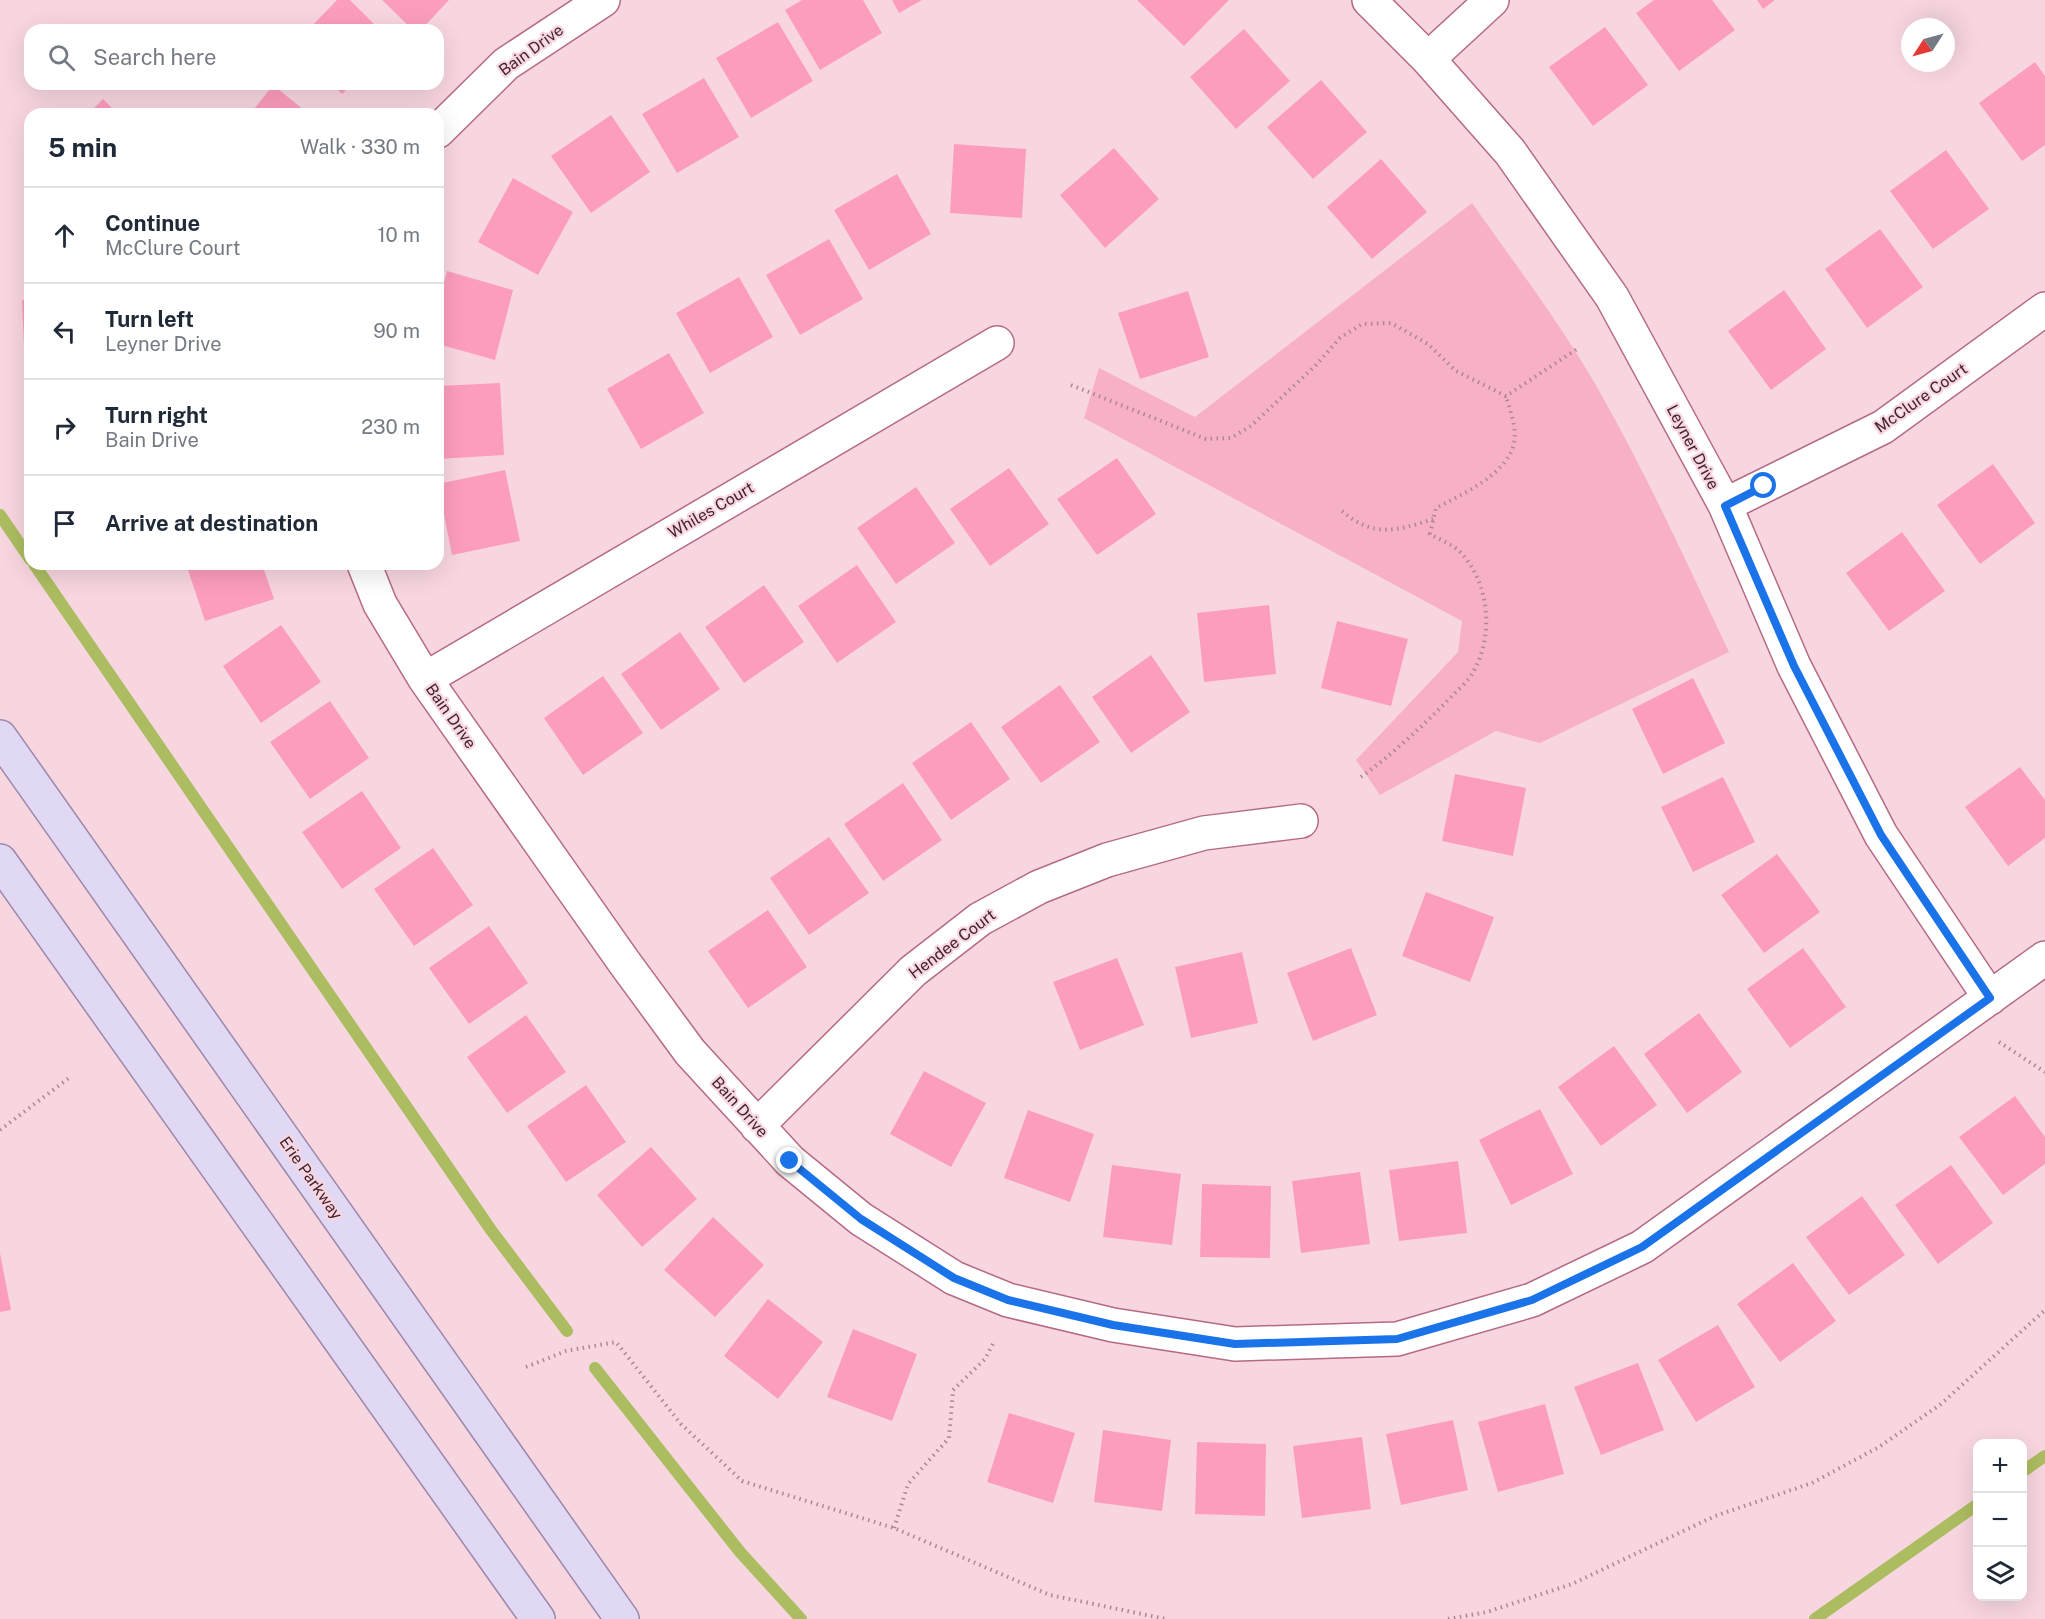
<!DOCTYPE html>
<meta charset="utf-8">
<style>
:root{--surface:#fff;--page:#f6f6f7;--text:#1f2937;--muted:#747a83;--line:#e0e1e3}
body{margin:0;font-family:"Public Sans",sans-serif;background:var(--page);color:var(--text)}
.controls{position:absolute;right:18px;bottom:18px;display:grid;overflow:hidden;border-radius:12px;box-shadow:0 6px 24px #0002}
.controls button{width:54px;height:54px;display:grid;place-items:center;padding:0;border:0;border-bottom:2px solid var(--line);background:var(--surface);color:var(--text);font:30px sans-serif}
.compass{position:absolute;left:1901px;top:18px;width:54px;height:54px;border-radius:50%;background:var(--surface);box-shadow:0 6px 24px #0002;rotate:234deg}
.stop{position:absolute;width:18px;height:18px;margin:-14px;border:4px solid #1a73e8;border-radius:50%;background:#fff}
.stop.end{background:#1a73e8;border-color:#fff;box-shadow:0 2px 6px #0008}
.list{margin:0;padding:0;list-style:none}
h2{display:flex;justify-content:space-between;align-items:center;height:78px;margin:0;padding:0 24px;font-size:26px}
h2 small{font-size:20px;font-weight:400;color:var(--muted)}
.list li{display:grid;grid-template-columns:39px 1fr auto;gap:18px;align-items:center;box-sizing:border-box;height:96px;padding:0 24px;border-top:2px solid var(--line)}
.list b{display:block;font-size:22px;white-space:nowrap}
.list p{margin:0;font-size:20px;white-space:nowrap;color:var(--muted)}
.list em{font-size:20px;font-style:normal;color:var(--muted)}
.icon{flex:none;width:33px;height:33px;fill:none;stroke:currentColor;stroke-width:2;stroke-linecap:round;stroke-linejoin:round}
.map{position:relative;flex:none;width:2045px;height:1619px;overflow:hidden}
.search{position:absolute;background:var(--surface);box-shadow:0 6px 24px #0002;left:24px;top:24px;width:420px;height:66px;display:flex;align-items:center;gap:15px;box-sizing:border-box;padding:0 21px;border-radius:18px;color:var(--muted);font-size:22px}
.panel{position:absolute;background:var(--surface);box-shadow:0 6px 24px #0002;left:24px;top:108px;width:420px;height:462px;border-radius:18px}
.map>svg:first-child{display:block}
</style>
<div class="map">
<svg width="2045" height="1619" viewBox="0 0 2045 1619">
<rect width="100%" height="100%" fill="#f8d6e0"/>
<path fill="#f8b0c7" d="M1472,203c43,61 88,120 125,184 49,86 90,176 132,265l-189,91 -44,-12 -116,64 -24,-35 102,-108 4,-31 -378,-203 15,-50 96,49z"/>
<g fill="none" stroke-linecap="round" stroke-linejoin="round">
<path stroke="#acbd61" stroke-width="12" d="M0,515l30,44
M34,564l457,666 76,101
M595,1368l145,184 61,67
M2022,1472l23,-16
M1815,1619l163,-115"/>
</g>
<path fill="#fd9dbe" d="M337,0h13l30,30h-72z
M382,0h67l-28,30h-8z
M802,0h61l19,33 -62,37 -35,-60z
M892,0h30l-23,13z
M1137,0h92l-45,46z
M1654,0h58l23,30 -56,41 -43,-58z
M1757,0h18l-12,9z
M778,22l35,59 -62,37 -35,-60z
M1605,27l43,58 -55,41 -44,-59z
M1244,29l46,52 -54,48 -46,-52z
M2035,62l10,14v69l-23,16 -43,-58z
M704,78l35,59 -62,36 -35,-59z
M1321,80l46,52 -54,47 -46,-52z
M332,84h20l-10,10z
M273,85l36,29h-59z
M103,99l15,15h-30z
M611,115l39,57 -59,41 -40,-57z
M954,144l72,5 -4,69 -72,-5z
M1114,148l45,51 -54,49 -45,-53z
M1946,150l43,59 -56,40 -43,-58z
M1381,159l46,53 -55,47 -45,-52z
M897,174l34,60 -62,36 -35,-60z
M513,178l60,34 -35,63 -60,-33z
M1880,229l43,58 -56,41 -42,-59z
M829,239l34,60 -63,36 -34,-60z
M447,271l66,19 -18,70 -57,-16v-40z
M739,277l34,60 -63,36 -34,-60z
M1784,290l42,59 -55,41 -43,-59z
M1188,291l21,66 -69,22 -22,-66z
M22,300h8v69h-5z
M669,353l35,60 -63,36 -34,-60z
M500,383l4,72 -66,4v-73z
M1117,458l39,56 -59,41 -40,-56z
M1993,464l42,59 -55,41 -43,-59z
M1009,468l40,56 -59,42 -40,-57z
M505,470l15,71 -68,14 -14,-71z
M916,487l39,56 -59,41 -39,-56z
M1902,532l43,59 -56,40 -43,-58z
M186,564h76l12,35 -69,22z
M857,565l39,57 -59,41 -39,-57z
M764,585l40,57 -60,41 -39,-56z
M1269,605l7,69 -72,8 -7,-69z
M1337,621l71,18 -17,67 -70,-18z
M281,625l40,57 -60,41 -38,-57z
M680,632l40,57 -59,41 -40,-56z
M1151,655l39,57 -59,41 -39,-56z
M603,676l40,57 -60,42 -39,-57z
M1693,678l32,65 -62,31 -31,-65z
M1060,685l40,57 -59,41 -40,-56z
M330,701l39,57 -59,41 -40,-57z
M971,722l39,57 -59,41 -39,-57z
M2020,767l25,33v38l-37,28 -43,-59z
M1455,774l71,14 -13,68 -71,-15z
M1723,777l32,65 -62,30 -32,-65z
M903,783l39,57 -59,41 -39,-57z
M362,791l39,57 -59,41 -40,-57z
M829,837l40,56 -60,42 -39,-57z
M433,848l40,57 -59,41 -40,-57z
M1777,854l43,58 -56,41 -43,-58z
M1426,892l68,25 -24,65 -68,-26z
M768,910l39,57 -59,41 -40,-57z
M489,926l39,57 -59,41 -40,-56z
M1351,948l26,67 -64,26 -26,-68z
M1803,948l43,59 -56,41 -43,-59z
M1242,952l16,71 -67,15 -16,-71z
M1117,958l27,67 -64,25 -27,-68z
M1699,1013l43,59 -55,41 -43,-59z
M526,1015l40,57 -59,41 -40,-56z
M1614,1046l43,59 -56,41 -43,-59z
M924,1071l62,32 -35,64 -61,-33z
M586,1085l40,57 -60,40 -39,-56z
M2015,1096l30,41v27l-42,31 -44,-58z
M1540,1109l33,65 -62,31 -32,-65z
M1028,1110l66,24 -24,68 -66,-24z
M651,1147l46,52 -55,48 -45,-52z
M1458,1161l9,72 -68,8 -10,-71z
M1112,1165l69,9 -9,71 -69,-8z
M1951,1165l42,58 -55,41 -43,-59z
M1360,1172l10,72 -69,9 -9,-72z
M1202,1184l69,2 -1,72 -70,-1z
M1862,1196l43,59 -56,40 -43,-58z
M713,1217l51,48 -49,52 -51,-47z
M0,1253l11,57 -11,2z
M1793,1263l43,58 -56,41 -43,-58z
M768,1299l55,43 -45,57 -54,-43z
M1718,1325l37,62 -59,35 -38,-62z
M853,1329l64,25 -25,67 -65,-24z
M1638,1363l26,67 -63,25 -27,-68z
M1545,1404l19,70 -66,18 -20,-70z
M1009,1413l66,20 -22,70 -66,-21z
M1453,1420l15,70 -67,15 -15,-71z
M1103,1430l68,10 -9,71 -68,-9z
M1362,1437l9,72 -69,9 -9,-72z
M1197,1442l69,2 -1,72 -70,-2z"/>
<g fill="none" stroke-linecap="round" stroke-linejoin="round">
<g stroke="#b56a84" stroke-width="36">
<path id="minor" d="M1369,0l59,59 82,93 102,145 113,208 69,161 87,169 109,163
M1428,59l64,-59
M438,131l68,-67 97,-64
M1725,505l158,-78 162,-118
M364,564l16,40 45,75 199,283 66,90 100,109 71,58 93,59 54,22 105,25 122,19 162,-5 135,-39 110,-53 403,-289
M425,679l572,-336
M757,1126l156,-155 67,-52 59,-32 68,-27 97,-27 97,-12"/>
</g>
<g stroke="#9c87aa" stroke-width="36">
<path id="major" d="M0,737l622,882
M0,861l538,758"/>
</g>
<path stroke="#aa8994" stroke-width="4" stroke-dasharray="1.5 4.5" stroke-linecap="butt" d="M1071,385l135,54 25,-1 20,-12 65,-61 24,-27 22,-14 29,-1 37,21 28,27 50,25 71,-47
M1342,511c31,27 55,20 91,8
M1361,777c33,-24 64,-53 93,-83 6,-6 14,-13 18,-20 23,-37 18,-94 -14,-124 -8,-7 -20,-11 -28,-16l6,-26c25,-13 72,-34 78,-65 3,-15 -4,-33 -8,-47
M1999,1042l46,30
M0,1130l69,-52
M526,1367l40,-16 50,-9 65,82 61,57 152,47 156,67 116,24
M894,1528l14,-44 41,-46 4,-48 32,-31 9,-17
M1448,1619l39,-7 85,-28 143,-68 97,-33 67,-36 62,-43 104,-94"/>
<use href="#minor" stroke="#fff" stroke-width="33"/>
<use href="#major" stroke="#e0d8f4" stroke-width="33"/>
</g>
<g fill="none" stroke-linecap="round" stroke-linejoin="round">
<path stroke="#1a73e8" stroke-width="8" d="M790,1161l71,58 93,59 54,22 105,25 122,19 162,-5 135,-39 110,-53 348,-249 -109,-163 -87,-169 -69,-160 39,-20"/>
</g>
<g text-anchor="middle" dominant-baseline="central" stroke-width="4.5" stroke-linejoin="round" paint-order="stroke">
<g font-size="16" fill="#42222d" stroke="#f8d6e0">
<text transform="translate(531 50) rotate(-36)">Bain Drive</text>
<text transform="translate(1921 398) rotate(-35)">McClure Court</text>
<text transform="translate(1693 447) rotate(62)">Leyner Drive</text>
<text transform="translate(711 510) rotate(-30)">Whiles Court</text>
<text transform="translate(451 716) rotate(55)">Bain Drive</text>
<text transform="translate(952 944) rotate(-37)">Hendee Court</text>
<text transform="translate(740 1107) rotate(48)">Bain Drive</text>
<text transform="translate(311 1178) rotate(55)">Erie Parkway</text>
</g>
</g>
</svg>
<div class="controls">
<button>+</button>
<button>−</button>
<button><svg class="icon" aria-label="layers" viewBox="0 0 24 24"><path d="M12 4l9 5-9 5-9-5zM3 14l9 5 9-5"/></svg></button>
</div>
<svg class="compass" viewBox="-18 -18 36 36"><path d="M0-13l5 13h-10z" fill="#e53935"/><path d="M0 13l5-13h-10z" fill="#747a83"/></svg>
<div class="stop" style="left:1764px;top:486px"></div>
<div class="stop end" style="left:790px;top:1161px"></div>
<div class="search"><svg class="icon" aria-label="search" viewBox="0 0 24 24"><circle cx="10" cy="10" r="6"/><path d="M15 15l6 6"/></svg>Search here</div>
<section class="panel">
<h2>5 min<small>Walk · 330 m</small></h2>
<ul class="list">
<li><svg class="icon" aria-label="ahead" viewBox="0 0 24 24"><path d="M12 20V5M6 11l6-6 6 6"/></svg><div><b>Continue</b><p>McClure Court</p></div><em>10 m</em></li>
<li><svg class="icon" aria-label="left" viewBox="0 0 24 24"><path d="M17 20v-9H6M10 6l-5 5 5 5"/></svg><div><b>Turn left</b><p>Leyner Drive</p></div><em>90 m</em></li>
<li><svg class="icon" aria-label="right" viewBox="0 0 24 24"><path d="M7 20v-9h11M14 6l5 5-5 5"/></svg><div><b>Turn right</b><p>Bain Drive</p></div><em>230 m</em></li>
<li><svg class="icon" aria-label="arrive" viewBox="0 0 24 24"><path d="M6 21V4h12l-3 4 3 4H6"/></svg><div><b>Arrive at destination</b></div></li>
</ul>
</section>
</div>
